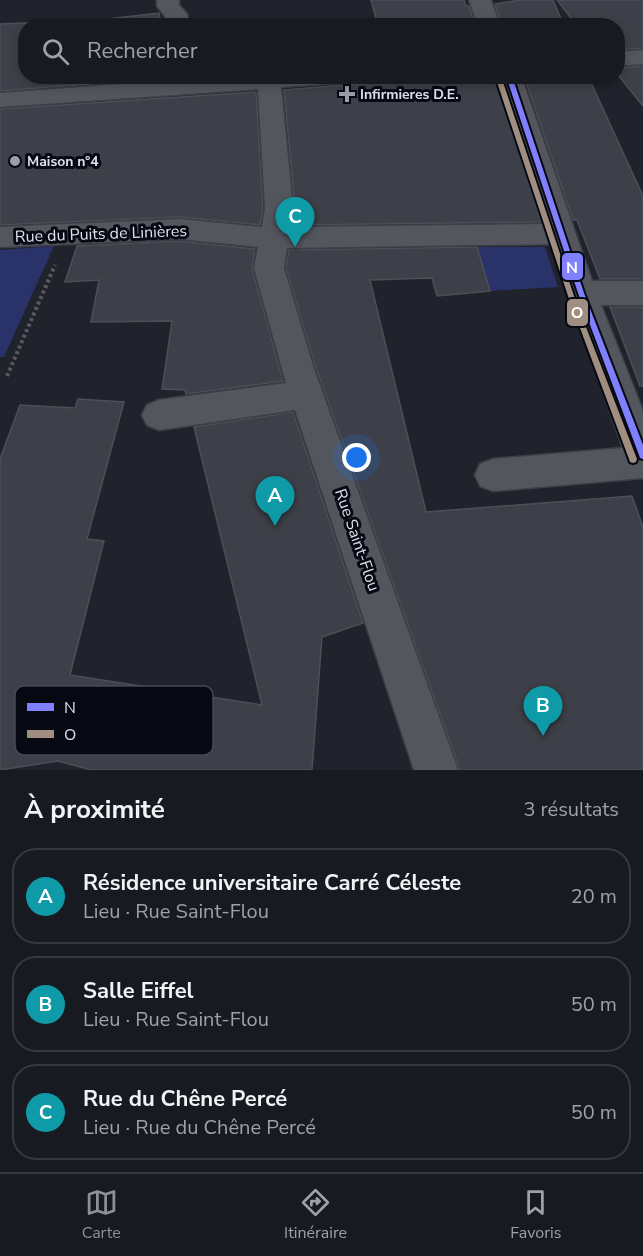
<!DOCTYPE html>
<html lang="fr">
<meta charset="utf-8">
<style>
:root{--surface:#181a21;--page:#21232a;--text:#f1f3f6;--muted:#9fa1a5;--line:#36383f;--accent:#8c9099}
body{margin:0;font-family:"Nunito Sans",sans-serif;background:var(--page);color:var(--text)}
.you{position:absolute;left:357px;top:458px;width:21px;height:21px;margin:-15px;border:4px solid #fff;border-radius:50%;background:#1a73e8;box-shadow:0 0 0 9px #1a73e833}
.badge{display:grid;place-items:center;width:39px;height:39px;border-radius:50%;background:var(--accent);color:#fff;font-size:20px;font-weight:700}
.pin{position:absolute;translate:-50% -50px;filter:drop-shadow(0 2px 3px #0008)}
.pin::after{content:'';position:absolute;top:32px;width:21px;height:18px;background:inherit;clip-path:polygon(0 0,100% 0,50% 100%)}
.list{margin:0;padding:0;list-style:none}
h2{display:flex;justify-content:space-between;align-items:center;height:78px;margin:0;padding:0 24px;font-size:26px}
h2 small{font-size:20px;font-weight:400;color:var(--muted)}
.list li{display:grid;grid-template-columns:39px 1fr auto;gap:18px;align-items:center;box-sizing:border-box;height:96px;margin:0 12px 12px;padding:0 12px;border:2px solid var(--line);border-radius:24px}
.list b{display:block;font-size:22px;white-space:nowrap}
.list p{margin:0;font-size:20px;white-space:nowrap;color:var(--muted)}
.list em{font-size:20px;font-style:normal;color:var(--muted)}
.icon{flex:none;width:33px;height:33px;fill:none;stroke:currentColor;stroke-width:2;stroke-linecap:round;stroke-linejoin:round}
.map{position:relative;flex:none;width:643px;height:770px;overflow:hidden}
.search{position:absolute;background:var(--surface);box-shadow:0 3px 9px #0003;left:18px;right:18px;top:18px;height:66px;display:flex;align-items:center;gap:15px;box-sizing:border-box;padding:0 21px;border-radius:24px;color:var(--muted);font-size:22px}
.sheet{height:402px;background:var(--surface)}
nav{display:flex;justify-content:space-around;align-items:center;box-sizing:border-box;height:84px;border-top:2px solid var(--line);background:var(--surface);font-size:16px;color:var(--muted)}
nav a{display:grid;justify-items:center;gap:3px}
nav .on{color:var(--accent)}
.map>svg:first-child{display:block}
</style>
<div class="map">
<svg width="643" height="770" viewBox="0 0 643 770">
<rect width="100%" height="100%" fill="#20222c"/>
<path fill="#293369" d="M54,246l-50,111h-4v-107z
M477,247h68l13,40 -68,4z"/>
<path fill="#3e4049" stroke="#4d4f58" stroke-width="1.5" d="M371,0h93l2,6h3l6,20h-97z
M520,0h33l11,26h-62l-7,-22z
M557,0h86v48l-25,2v-24h-41z
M159,13l2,13h-135v50h140v2l-166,13v-67l98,-4z
M643,66v40l-25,-31v-7z
M393,76h102l46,146 -248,3 2,-17 -11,-118 110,-9z
M524,76h64l55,120v83h-43l-23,-59h-4z
M256,92l7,116 -3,17 -81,-8 -179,8v-116z
M179,241l76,8 -3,20 31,112 -97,13 -1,-4 -23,-1 10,-68 -81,1 8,-42 -34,2 12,-36z
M477,247l13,44 -53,5 -5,-18 -62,2 56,232 206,-16 11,31v243h-183l-145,-405 -29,-97 3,-18z
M610,307h33v79h-3z
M78,399l46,3 -37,137 17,2 -34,134 192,30 -68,-278 99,-15 70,211 -41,14 -10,133h-221l-33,-9 -58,9v-311l20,-54 55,3z"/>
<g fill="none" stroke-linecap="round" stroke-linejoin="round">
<g stroke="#3c3f48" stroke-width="3">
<path id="minor" d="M157,0h22v5l8,9 2,12h-22l-2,-10 -8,-10z
M469,0h22l9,26h-22z
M643,50v14l-25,2v-14z
M230,76h120l-3,5 -8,2 -58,4 12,121 -3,19 254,-3 -47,-148h24l71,205h51v24h-42l42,106v67l-150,13 -13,-5 -5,-11 5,-11 13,-5 130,-11 -72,-204 -264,4 -3,20 29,98 145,404h-44l-119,-360 -136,20 -12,-5 -5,-10 5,-10 12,-5 127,-17 -32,-115 4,-21 -79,-8 -179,8v-20l179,-8 83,8 3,-19 -7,-119 -258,18v-14z"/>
</g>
<path stroke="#585a62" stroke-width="4" stroke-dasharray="3 3" stroke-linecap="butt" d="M7,376l48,-111"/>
<use href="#minor" fill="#54565e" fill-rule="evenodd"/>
<g stroke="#070912" stroke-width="4">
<path id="bus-1" d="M506,76h6l72,217 59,152v14l-3,-1 -1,-3 -61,-162z"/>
</g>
<g stroke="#070912" stroke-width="4">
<path id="bus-2" d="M499,77l3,2 72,217 63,163 -1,3 -3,1 -3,-1 -1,-3 -61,-163 -72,-217z"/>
</g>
<use href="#bus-1" fill="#8080ff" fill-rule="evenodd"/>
<use href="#bus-2" fill="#a08e80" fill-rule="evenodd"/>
</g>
<g fill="#9a9eaa" stroke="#070912" stroke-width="2">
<path d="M344 85h6v6h6v6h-6v6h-6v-6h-6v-6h6z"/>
<circle cx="15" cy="161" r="6"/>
</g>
<g text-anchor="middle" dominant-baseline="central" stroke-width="6" stroke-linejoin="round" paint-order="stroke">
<g font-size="14" font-weight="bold" fill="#dce1ee" stroke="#070912" text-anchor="start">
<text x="360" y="94">Infirmieres D.E.</text>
<text x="27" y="161">Maison n°4</text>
</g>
<g font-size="16" fill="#dce1ee" stroke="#070912">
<text transform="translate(101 234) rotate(-2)">Rue du Puits de Linières</text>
<text transform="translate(357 540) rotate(71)">Rue Saint-Flou</text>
</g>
</g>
<rect x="15" y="686" width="198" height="69" rx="9" fill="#070912" stroke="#474a54" stroke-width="1.5"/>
<rect x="27" y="703" width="27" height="8" fill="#8080ff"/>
<rect x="27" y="730" width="27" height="8" fill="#a08e80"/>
<g font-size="16" fill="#dce1ee">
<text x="64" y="713">N</text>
<text x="64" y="740">O</text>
</g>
<g stroke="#070912" stroke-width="2">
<rect x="561" y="252" width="23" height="29" rx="6" fill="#8080ff"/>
<rect x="566" y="298" width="23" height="29" rx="6" fill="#a08e80"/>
</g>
<g font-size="16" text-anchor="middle" font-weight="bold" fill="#fff">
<text x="572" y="273">N</text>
<text x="577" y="318">O</text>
</g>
</svg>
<div class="you"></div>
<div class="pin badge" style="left:275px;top:526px;background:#0f9aa8">A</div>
<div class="pin badge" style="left:543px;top:736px;background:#0f9aa8">B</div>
<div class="pin badge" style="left:295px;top:247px;background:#0f9aa8">C</div>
<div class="search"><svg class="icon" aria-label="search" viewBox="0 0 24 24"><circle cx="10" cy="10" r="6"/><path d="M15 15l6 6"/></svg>Rechercher</div>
</div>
<section class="sheet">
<h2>À proximité<small>3 résultats</small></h2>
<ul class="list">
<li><span class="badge" style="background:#0f9aa8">A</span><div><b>Résidence universitaire Carré Céleste</b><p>Lieu · Rue Saint-Flou</p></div><em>20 m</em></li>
<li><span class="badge" style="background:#0f9aa8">B</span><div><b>Salle Eiffel</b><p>Lieu · Rue Saint-Flou</p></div><em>50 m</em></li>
<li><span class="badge" style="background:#0f9aa8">C</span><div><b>Rue du Chêne Percé</b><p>Lieu · Rue du Chêne Percé</p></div><em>50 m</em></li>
</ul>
</section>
<nav>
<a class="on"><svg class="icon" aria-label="map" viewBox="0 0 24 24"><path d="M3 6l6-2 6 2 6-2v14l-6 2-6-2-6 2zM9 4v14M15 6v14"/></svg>Carte</a>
<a><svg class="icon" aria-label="directions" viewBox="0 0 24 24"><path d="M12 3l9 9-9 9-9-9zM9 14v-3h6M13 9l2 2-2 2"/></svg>Itinéraire</a>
<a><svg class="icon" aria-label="saved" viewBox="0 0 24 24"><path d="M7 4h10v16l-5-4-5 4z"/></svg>Favoris</a>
</nav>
